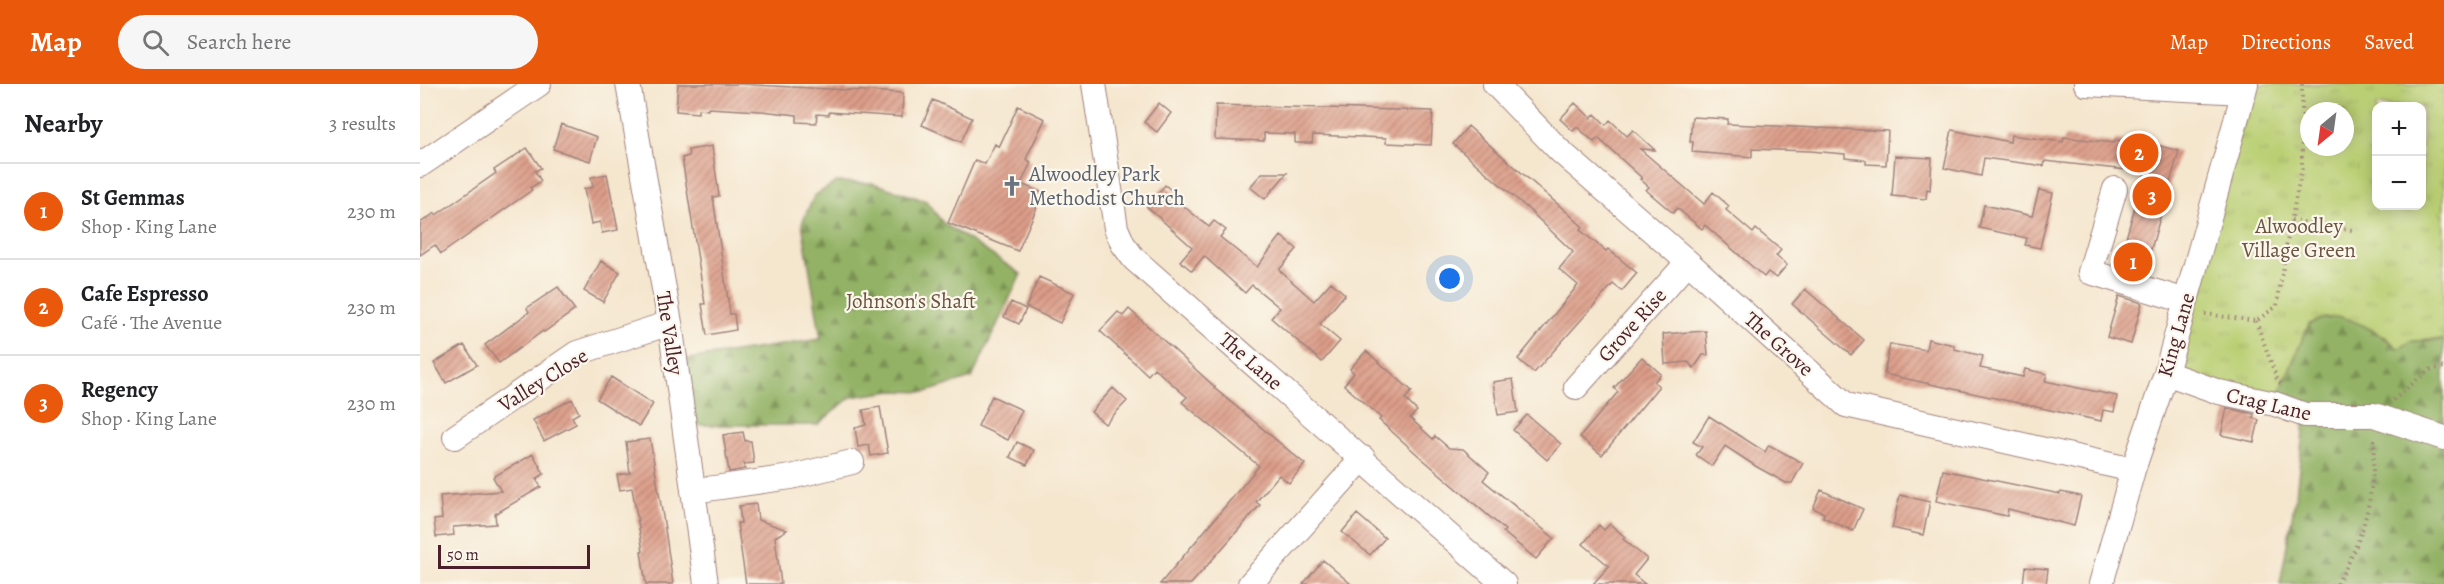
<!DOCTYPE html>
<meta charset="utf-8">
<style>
:root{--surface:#fff;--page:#f6f6f6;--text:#202124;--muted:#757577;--line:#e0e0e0;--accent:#ea580c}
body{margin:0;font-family:Alegreya,serif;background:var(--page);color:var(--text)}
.controls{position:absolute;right:18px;top:18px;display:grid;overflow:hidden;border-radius:12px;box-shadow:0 3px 15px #0003}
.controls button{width:54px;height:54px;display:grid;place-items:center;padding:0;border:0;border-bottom:2px solid var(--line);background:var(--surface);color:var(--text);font:30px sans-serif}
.compass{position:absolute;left:1880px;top:18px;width:54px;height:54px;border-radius:50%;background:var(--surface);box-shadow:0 3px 15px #0003;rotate:209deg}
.scale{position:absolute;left:18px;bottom:15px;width:152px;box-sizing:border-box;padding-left:6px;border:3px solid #4a1f2b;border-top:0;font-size:16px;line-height:21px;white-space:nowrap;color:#4a1f2b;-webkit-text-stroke:4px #fbf7ec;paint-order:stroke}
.you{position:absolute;left:1030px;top:195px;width:21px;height:21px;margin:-15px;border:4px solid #fff;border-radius:50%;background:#1a73e8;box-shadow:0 0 0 9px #1a73e833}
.badge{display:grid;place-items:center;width:39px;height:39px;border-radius:50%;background:var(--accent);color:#fff;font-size:20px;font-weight:700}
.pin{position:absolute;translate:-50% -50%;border:3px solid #fff;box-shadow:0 2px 6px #0006}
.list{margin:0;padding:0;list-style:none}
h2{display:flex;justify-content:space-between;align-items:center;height:78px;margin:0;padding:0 24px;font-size:26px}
h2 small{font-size:20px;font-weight:400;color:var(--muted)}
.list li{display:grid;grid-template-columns:39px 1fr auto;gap:18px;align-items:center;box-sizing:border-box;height:96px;padding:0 24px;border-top:2px solid var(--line)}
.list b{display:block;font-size:22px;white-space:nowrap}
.list p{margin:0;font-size:20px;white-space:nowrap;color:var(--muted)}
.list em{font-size:20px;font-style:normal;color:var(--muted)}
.icon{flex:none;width:33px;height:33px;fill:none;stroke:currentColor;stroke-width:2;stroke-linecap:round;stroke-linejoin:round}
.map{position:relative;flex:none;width:2024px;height:500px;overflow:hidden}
header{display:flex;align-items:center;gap:36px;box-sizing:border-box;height:84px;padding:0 30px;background:var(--accent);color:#fff}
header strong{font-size:28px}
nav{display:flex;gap:33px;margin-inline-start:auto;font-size:21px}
.search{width:420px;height:54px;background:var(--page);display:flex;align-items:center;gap:15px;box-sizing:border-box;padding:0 21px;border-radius:33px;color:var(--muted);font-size:22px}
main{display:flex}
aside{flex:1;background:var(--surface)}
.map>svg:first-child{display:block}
</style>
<header>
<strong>Map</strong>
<div class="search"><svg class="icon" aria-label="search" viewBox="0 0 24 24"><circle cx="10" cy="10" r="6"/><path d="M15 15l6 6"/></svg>Search here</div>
<nav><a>Map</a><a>Directions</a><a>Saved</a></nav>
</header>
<main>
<aside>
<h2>Nearby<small>3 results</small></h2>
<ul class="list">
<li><span class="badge">1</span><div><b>St Gemmas</b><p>Shop · King Lane</p></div><em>230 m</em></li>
<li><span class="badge">2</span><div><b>Cafe Espresso</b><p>Café · The Avenue</p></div><em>230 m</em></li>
<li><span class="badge">3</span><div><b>Regency</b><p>Shop · King Lane</p></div><em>230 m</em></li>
</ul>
</aside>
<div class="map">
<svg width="2024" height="500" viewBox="0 0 2024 500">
<defs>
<pattern id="grass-tufts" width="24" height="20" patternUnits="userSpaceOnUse" patternTransform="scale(1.5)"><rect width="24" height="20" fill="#bacf73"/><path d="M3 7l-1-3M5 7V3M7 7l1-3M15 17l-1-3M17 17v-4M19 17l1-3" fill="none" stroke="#a1b164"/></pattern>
<pattern id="forest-firs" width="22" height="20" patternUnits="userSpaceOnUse" patternTransform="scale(1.5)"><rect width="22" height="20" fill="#93b265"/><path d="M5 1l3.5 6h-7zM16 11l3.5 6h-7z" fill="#7a9053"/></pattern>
<pattern id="building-hatch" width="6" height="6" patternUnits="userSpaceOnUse" patternTransform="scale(1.5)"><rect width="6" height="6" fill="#dc9d88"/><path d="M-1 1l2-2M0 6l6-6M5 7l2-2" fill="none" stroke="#b47f6f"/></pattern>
</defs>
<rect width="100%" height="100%" fill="#fbf7ec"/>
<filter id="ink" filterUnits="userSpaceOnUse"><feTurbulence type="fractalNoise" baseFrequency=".0167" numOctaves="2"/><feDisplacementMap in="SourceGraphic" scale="12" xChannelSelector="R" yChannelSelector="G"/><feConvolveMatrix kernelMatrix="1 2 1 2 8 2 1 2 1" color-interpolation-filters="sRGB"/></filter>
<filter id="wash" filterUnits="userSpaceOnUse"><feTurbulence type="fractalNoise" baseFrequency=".008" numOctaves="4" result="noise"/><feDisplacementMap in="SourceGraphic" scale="24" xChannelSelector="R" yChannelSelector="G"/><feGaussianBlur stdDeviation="1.35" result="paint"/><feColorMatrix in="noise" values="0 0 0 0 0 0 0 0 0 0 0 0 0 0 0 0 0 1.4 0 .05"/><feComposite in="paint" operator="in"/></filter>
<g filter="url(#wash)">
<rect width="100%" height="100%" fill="#f5e6ce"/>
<path fill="url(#grass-tufts)" stroke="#82774f" stroke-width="1.5" fill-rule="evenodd" d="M1835,0h189v256l-18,-1 -27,10 -15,-13 -83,6 -26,62 -110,-27zM1956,22h46v100h-46zM1889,27h36v36h-36z"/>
<path fill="url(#forest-firs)" stroke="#6e6848" stroke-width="1.5" d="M416,98l37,1 53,18 17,22 78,51 -49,104 -46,14 -34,-1 -41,6 -34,28h-126l-8,-65 138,-21 -19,-116 12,-27z
M1921,233c23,7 40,16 58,32l12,-8 33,-1v244h-164l16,-89 9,-80 -30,-11 34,-80 16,-6z"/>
<g id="blocks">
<path fill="url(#building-hatch)" d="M258,0h61l164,9 -1,24 -73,-5v3l-12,-1 -1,9 -19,-1v-7l-36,-4 -53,-3v2l-10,-1v4l-22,-2z
M513,16l39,18 -11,24 -39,-17z
M739,19l12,10 -14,19 -13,-10z
M1155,19l16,15 4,-4 11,11 4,-5 17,16 6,-6 22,20 -15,-1 64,55 9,-12 16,14 -3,4 27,23 3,-4 25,21 -5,6 11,9 -11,13 -8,-6 -4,5 -59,-52 -3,4 -25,-21 -4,5 -27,-23 3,-3 -9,-8 2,-1 -44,-40 -4,4 -17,-15 -4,4 -13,-12z
M796,21l217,6 -2,34 -45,-2v-5l-73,-3 -1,8h-17v-9l-31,-1v8l-49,-2z
M598,22l27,13 -19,40 5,3 -10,22 22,9 -25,58 -70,-28 27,-63 10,4 10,-20 4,3z
M1272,33l36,2 -1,5 161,7 -2,34 -20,-1v-4l-21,-2v-4l-35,-3 -58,-2v8l-60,-5 1,-10h-3z
M141,40l36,13 -7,24 -37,-12z
M1048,42l101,88 14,13 -3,3 26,21 2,-2 29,24 -15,18 -9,-7 -79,89 -16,-14 60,-74 -19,-16 14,-17 -47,-45 -73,-63z
M1532,46l58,12 1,-7 52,7 1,-5 50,6 1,-3 38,4 26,7 -35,123 -26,-8 27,-94 -100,-11 -1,5 -60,-8 -3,18 -37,-8z
M292,62l7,50 -6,1 17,117h4l2,16 -29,5 -5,-31h3l-23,-146 7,-2 -1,-6z
M107,64l14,20 -6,3 6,10 -11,7 2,2 -91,64 -6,-9 -15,10v-32l15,-10 1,2 60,-42 -2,-3z
M1475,72l37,2 -2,32 -3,-1 -1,10 -34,-3z
M842,89h25l-22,26 -15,-12z
M187,90l11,56 -16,3 -2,-11 -9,2 -7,-35 9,-2 -2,-10z
M745,101l13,11 -3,3 34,28 5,-6 12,9 -6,7 37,30 24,-31 16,13 -18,21 35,31 17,-19 14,12 -25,30 20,17 -18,21 -51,-44 9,-10 -28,-23 -7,8 -41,-37 -12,15 -12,-10 12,-14 -45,-40z
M1619,106l14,3 -13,55 -15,-3 2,-7 -48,-10 5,-23 48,11z
M181,177l19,11 -17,30 -19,-11z
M619,193l35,16 -14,30 -34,-16z
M138,203l17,23 -31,22 -1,-1 -44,32 -14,-18 44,-33 -2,-4z
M1385,205l59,51 -13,15 -59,-51z
M1699,212l23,7 -11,41 -24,-7z
M591,218l15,7 -7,15 -15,-7z
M709,225l86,78 -1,1 91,76 -16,19 -10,-8 -23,27 4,3 -69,79h-31l99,-118 -77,-64 5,-5 -33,-29 -6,7 -48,-44 18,-19 5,4z
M1286,247l2,24h-5l-9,13 -6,-6 -23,2 -2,-30z
M1508,255l26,6v4l29,7 -3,12 43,9 2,-8 22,5 -2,7 72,15 -3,16 -11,-2 -2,11 -217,-47 6,-30 36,6z
M44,261l13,20 -31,18 -12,-20z
M946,267l46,40 -7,8 12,12 -7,7 23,21 2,-3 14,12 14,1 26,23 -6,8 71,58 -18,21 -33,-27 2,-2 -86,-74 -40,-36 2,-2 -37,-33 10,-12 -4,-4z
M1222,273l19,17 -7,8 5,4 -57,69 -22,-18 38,-45 -4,-4z
M191,293l42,27 -14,22 -42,-27z
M1093,295l5,33 -20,3 -5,-33z
M693,304l14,13 -22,23 -14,-12z
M572,312l30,14 -14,30 -30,-14z
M152,315l7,14 -7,4 4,7 -32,17 -11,-21z
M460,323l8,46 -17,3 -2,-11 -11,2 -3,-19 11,-3 -3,-15z
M1807,324l27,6 -1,4 6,2 -5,22 -33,-7z
M1107,331l34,29 -14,16 -34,-30z
M1289,332l56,36 4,-7 34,18 -11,20h-6l-29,-16 -32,-21 -13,20 -16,-11 6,-8 -9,-5z
M323,348l2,9h6l3,22 -10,1 1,5 -16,3 -6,-37z
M230,355l15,90 8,55h-27l-5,-33h2l-11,-63 -12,2 -3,-15 13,-2 -4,-31z
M597,358l17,8 -7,15 -17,-8z
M113,370l11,20 -8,5 5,8 -46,27 1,10 -43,3 1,8 -18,2 -2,-17 8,-1 -2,-23 61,-5 -8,-14z
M1523,386l117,24 1,-2 20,4 -7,30 -66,-17 -1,7 -71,-15z
M1401,406l42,19 -10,22 -30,-14 1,-4 -11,-5z
M1480,411l30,7 -7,33 -31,-7z
M336,420l2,16 29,10 -12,7 6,47h-35l-9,-61h4l-2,-17z
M937,430l28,24 -15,17 -28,-23z
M1190,440l15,13 -2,2 24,20 -13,16 11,9h-52l16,-18 -26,-22 16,-19 5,5z
M903,476l28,24h-48z
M1605,483l23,2 -2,15h-23z"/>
</g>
</g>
<g filter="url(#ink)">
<use href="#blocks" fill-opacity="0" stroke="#a0827c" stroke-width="1.5"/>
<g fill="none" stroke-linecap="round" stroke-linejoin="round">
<g stroke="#a0827c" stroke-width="26">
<path id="minor" d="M208,0l42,239 36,261
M674,0l22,144 7,16 11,15 370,325
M1075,0l65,67 128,111 158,143 287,65
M1666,0l158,8
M0,81l119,-81
M1695,105l-25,83 96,29
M1746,289l53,19 56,12 30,11h69l70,23
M1156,303l112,-125
M35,353l122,-84 93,-30
M273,407l98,-14 61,-15
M830,500l113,-126
M1681,500l32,-114 33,-97 80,-289"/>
</g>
<path stroke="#a0827c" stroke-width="4" stroke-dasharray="1.5 4.5" stroke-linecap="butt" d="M1871,136l61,10
M1785,230l51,7 21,-15 11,-70 14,-68v-84
M1836,237l21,58 4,5
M1973,316l36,-30 15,-3
M1917,500c30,-52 37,-89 37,-148"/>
<use href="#minor" stroke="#fff" stroke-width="24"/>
</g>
</g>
<defs>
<g id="church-bare" transform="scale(1.62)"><path d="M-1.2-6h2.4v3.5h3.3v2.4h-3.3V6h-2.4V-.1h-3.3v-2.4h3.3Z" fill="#6b7280" stroke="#fbf7ec" stroke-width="2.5" paint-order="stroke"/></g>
</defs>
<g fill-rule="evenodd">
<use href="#church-bare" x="592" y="102"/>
</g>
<g text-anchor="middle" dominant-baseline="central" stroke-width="4.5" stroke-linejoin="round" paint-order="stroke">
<g font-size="21" fill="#5b616d" stroke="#fbf7ec" text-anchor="start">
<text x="609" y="90">Alwoodley Park<tspan x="609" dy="24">Methodist Church</tspan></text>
</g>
<g font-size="21" fill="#6c5441" stroke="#fbf7ec">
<text x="1879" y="142">Alwoodley<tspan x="1879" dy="24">Village Green</tspan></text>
<text x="491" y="217">Johnson's Shaft</text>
</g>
<g font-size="21" fill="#4a1f2b" stroke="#fbf7ec">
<text transform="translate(1212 241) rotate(-48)">Grove Rise</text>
<text transform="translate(250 249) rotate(81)">The Valley</text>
<text transform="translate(1756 251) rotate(-74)">King Lane</text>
<text transform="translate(1359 260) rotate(42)">The Grove</text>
<text transform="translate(831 277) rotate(41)">The Lane</text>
<text transform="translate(123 296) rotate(-32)">Valley Close</text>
<text transform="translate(1849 320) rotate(13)">Crag Lane</text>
</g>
</g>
</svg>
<div class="controls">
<button>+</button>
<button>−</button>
</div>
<svg class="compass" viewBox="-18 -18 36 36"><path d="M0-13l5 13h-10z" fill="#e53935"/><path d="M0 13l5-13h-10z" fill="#757577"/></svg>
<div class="scale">50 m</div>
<div class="you"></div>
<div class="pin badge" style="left:1713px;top:178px">1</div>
<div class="pin badge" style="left:1719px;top:69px">2</div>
<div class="pin badge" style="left:1732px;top:112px">3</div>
</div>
</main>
